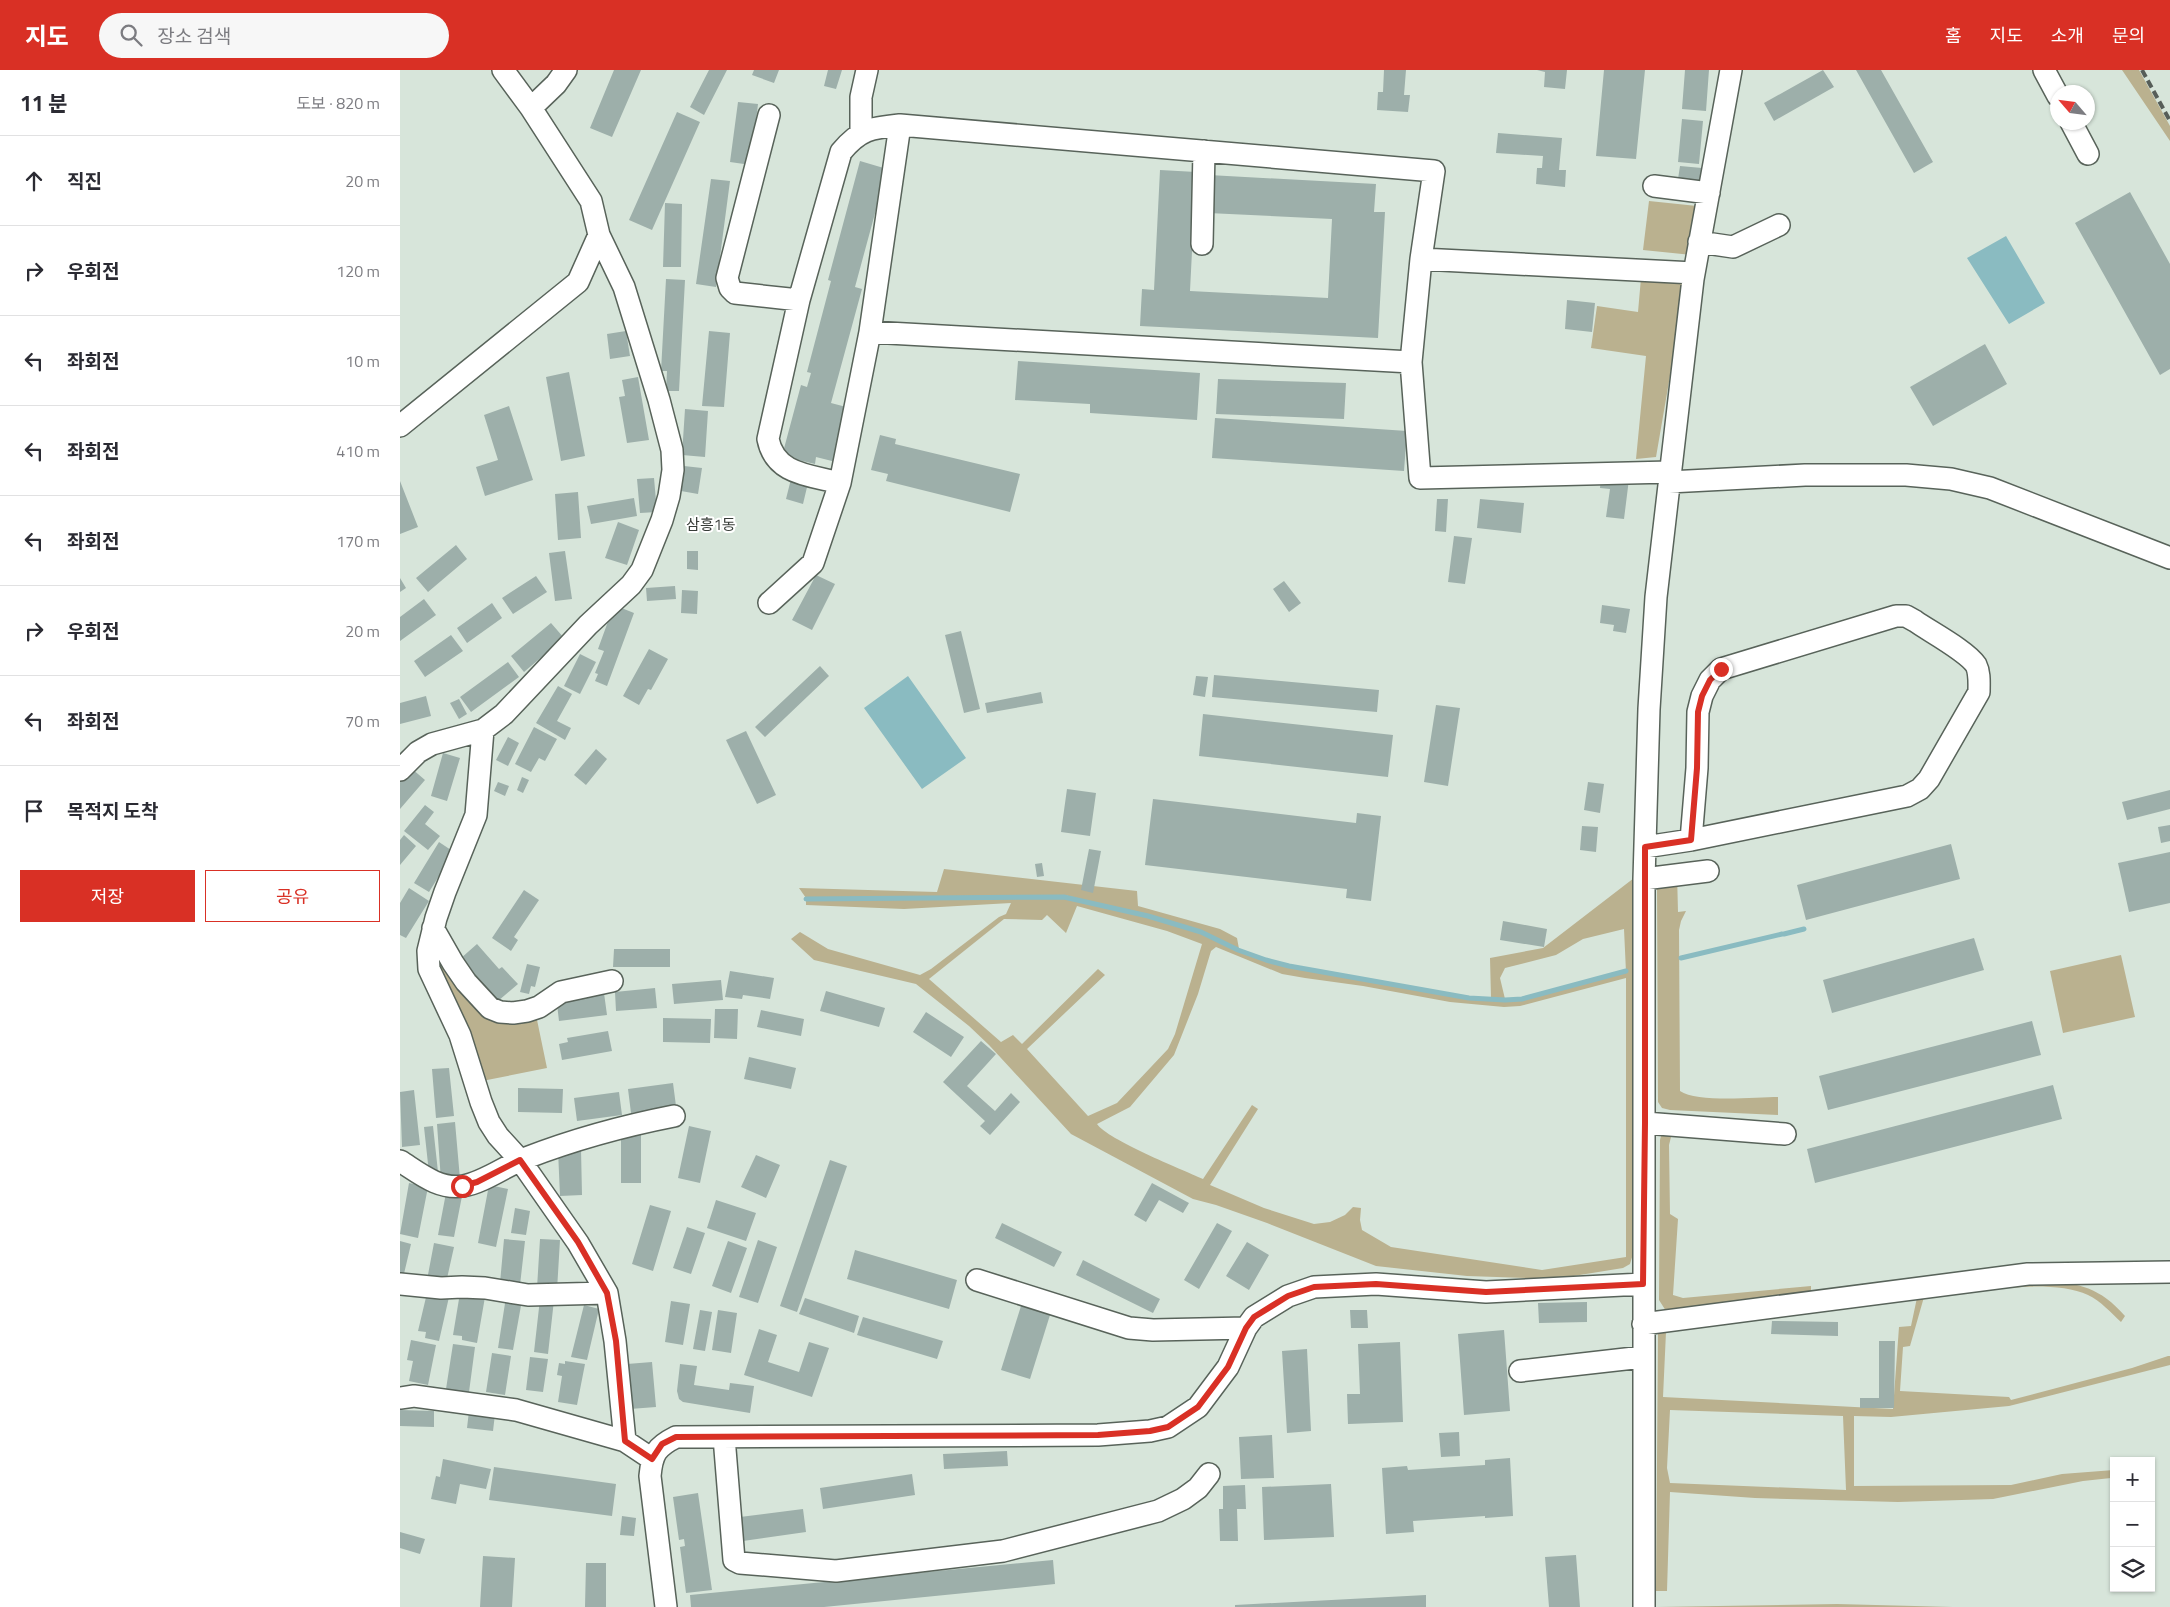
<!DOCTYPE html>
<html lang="ko">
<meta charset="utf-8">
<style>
:root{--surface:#fff;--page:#f7f7f7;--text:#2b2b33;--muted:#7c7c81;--line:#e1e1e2;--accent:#d93025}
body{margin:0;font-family:"Titillium Web","Noto Sans KR",sans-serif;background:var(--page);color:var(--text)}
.controls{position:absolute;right:15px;bottom:15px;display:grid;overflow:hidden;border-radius:0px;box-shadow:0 1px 4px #0004}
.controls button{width:45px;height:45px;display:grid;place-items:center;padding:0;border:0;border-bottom:1px solid var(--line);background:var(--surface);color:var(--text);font:25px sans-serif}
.compass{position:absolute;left:1650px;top:15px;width:45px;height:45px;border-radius:50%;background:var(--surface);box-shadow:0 1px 4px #0004;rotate:298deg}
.stop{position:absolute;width:15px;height:15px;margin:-11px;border:4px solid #d93025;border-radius:50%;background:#fff}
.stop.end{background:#d93025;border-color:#fff;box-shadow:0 1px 5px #0008}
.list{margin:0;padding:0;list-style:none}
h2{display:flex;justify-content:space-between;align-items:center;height:65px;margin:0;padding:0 20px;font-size:21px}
h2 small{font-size:16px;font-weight:400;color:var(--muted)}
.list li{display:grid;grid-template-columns:32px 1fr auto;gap:15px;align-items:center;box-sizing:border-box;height:90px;padding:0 20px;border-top:1px solid var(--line)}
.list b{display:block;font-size:19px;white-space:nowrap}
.list em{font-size:16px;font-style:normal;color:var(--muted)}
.actions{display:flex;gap:10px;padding:15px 20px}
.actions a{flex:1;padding:11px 0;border:1px solid var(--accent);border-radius:0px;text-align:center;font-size:18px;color:var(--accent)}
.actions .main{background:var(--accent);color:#fff}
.icon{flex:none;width:28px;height:28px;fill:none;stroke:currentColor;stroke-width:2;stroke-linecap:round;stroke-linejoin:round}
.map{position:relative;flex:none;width:1770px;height:1537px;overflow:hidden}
header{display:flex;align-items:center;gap:30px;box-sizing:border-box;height:70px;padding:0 25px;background:var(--accent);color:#fff}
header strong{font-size:24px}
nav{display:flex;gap:28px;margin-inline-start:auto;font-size:18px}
.search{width:350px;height:45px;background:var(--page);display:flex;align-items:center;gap:12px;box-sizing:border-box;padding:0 18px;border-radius:28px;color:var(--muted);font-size:19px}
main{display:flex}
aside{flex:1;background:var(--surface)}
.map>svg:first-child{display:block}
</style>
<header>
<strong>지도</strong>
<div class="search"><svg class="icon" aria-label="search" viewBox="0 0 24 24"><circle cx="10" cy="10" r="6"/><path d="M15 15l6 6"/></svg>장소 검색</div>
<nav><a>홈</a><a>지도</a><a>소개</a><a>문의</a></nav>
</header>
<main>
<aside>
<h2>11 분<small>도보 · 820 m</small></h2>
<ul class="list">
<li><svg class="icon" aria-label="ahead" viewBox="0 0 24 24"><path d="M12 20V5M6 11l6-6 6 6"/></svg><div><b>직진</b></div><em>20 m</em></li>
<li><svg class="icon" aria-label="right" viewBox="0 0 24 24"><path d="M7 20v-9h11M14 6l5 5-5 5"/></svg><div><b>우회전</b></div><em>120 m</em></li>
<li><svg class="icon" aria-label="left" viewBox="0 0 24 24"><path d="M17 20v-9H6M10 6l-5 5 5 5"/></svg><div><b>좌회전</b></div><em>10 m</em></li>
<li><svg class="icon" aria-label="left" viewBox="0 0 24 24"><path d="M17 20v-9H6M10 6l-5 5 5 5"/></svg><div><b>좌회전</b></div><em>410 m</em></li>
<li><svg class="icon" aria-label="left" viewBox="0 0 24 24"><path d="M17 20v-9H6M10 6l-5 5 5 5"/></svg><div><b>좌회전</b></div><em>170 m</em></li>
<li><svg class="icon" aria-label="right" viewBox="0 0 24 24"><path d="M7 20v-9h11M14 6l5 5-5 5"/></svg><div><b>우회전</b></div><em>20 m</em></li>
<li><svg class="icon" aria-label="left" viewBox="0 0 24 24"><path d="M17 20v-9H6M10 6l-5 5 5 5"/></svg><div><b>좌회전</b></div><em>70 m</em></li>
<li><svg class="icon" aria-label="arrive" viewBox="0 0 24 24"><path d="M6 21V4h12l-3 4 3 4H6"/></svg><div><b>목적지 도착</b></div></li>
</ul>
<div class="actions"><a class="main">저장</a><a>공유</a></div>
</aside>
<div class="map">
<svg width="1770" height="1537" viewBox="0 0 1770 1537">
<rect width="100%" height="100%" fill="#d7e5da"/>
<path fill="#bab18f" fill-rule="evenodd" d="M1722,0h17l31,56v15z
M1249,131l48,5 -5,49 -49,-5z
M1241,208l45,5 -30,174 -20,2 10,-103 -55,-8 6,-42 41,6z
M544,799l193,22 1,15 82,23 17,9 2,11 -28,-14 -62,-20 -85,-20 -258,3 -7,-10 138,4z
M1277,803l1,39 8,-1 -5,10 -2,9 1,161c17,12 76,6 98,6v18l-108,-5 -8,-2 -4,-6 -1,-218z
M1234,808l3,174 -4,202 -3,10 -7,4 -68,11 -88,-3 -91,-10 -109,-43 -51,-18 -23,-6 -122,-65 -82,-89 -20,-19 -53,-42 -102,-24 -23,-21 9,-7 28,17 92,26 11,-6 68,-52 7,-3 5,-11 -107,6 -98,-4v-5l258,-2 84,19 52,16 38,18 27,10 24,6 180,32 36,2 18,-1 103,-28 -2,-43 -41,10 -27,16 -51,13 -5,10 5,21 -14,-1 -1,-40 53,-10zM677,836l90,25 35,13 -27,90 -7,15 -51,54 -29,13 -61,-67 78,-74 -7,-6 -76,75 -9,-9 -12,7 -72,-63 75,-60 38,1 5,-5 19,18zM816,877l66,27 23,4 58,8 87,16 54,5 16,-1 106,-28v279l-84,13 -151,-23 -29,-17 -2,-10 1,-12 -8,-1 -8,8 -15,7 -16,2 -50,-16 -54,-23 48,-76 -6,-4 -49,74c-22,-10 -95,-39 -106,-55l33,-17 44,-52 24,-61 13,-43z
M35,878l53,66 48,1 11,53 -65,13 -45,-106z
M1721,885l14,62 -72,16 -13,-62z
M1272,1063l-3,12 1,69 8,5 -5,76 10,3 128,-12v7l-145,18 -7,-11 1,-160 1,-4z
M1600,1214c52,0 87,-12 125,32l-4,6c-10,-9 -20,-21 -33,-27 -40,-18 -119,-2 -164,2l-14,49 -7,1 -3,44 109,6 2,3 121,-32 36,-12h2v9l-161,41 -118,11 -37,-1v70l157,-1 51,-11 52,-4v12l-3,-4 -28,3 -90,18 -95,3 -143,-4 -85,-6 -3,99h-11l2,-258 24,-9 -3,7 -13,1 -3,65 230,12 6,-82 12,-1 7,-33zM1270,1340l173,6 3,74 -176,-7 -3,-15z
M1437,1534l116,3h-296z"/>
<path fill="#8abbc1" d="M1606,166l39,67 -36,21 -42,-66z
M508,606l58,82 -44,31 -58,-81z"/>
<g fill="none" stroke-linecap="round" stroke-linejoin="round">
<path stroke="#8abbc1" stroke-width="5" d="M406,829l258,-2 84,19 53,16 37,18 28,10 23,6 180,32 36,2 17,-1 104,-28
M1384,864l20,-5
M1281,888l101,-24"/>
</g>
<path fill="#9dafaa" d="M214,0h27l-29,67 -22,-9z
M309,0h18l-23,45 -14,-8z
M354,0h25l-5,13 -22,-8z
M428,0h14l-6,19 -12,-3z
M984,0h22l-2,25h6l-2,17 -31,-2 1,-18h5z
M1137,0h30l-2,19 -21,-2 1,-15z
M1204,0h41l-9,89 -40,-3z
M1285,0h24l-3,41 -24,-2z
M1423,0l11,17 -60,34 -10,-18z
M1456,0h25l52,92 -19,11z
M338,32l20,2 -7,61 -21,-3z
M277,42l23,10 -48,108 -23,-10z
M1282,49l21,2 -4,43 -21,-2z
M1098,63l64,5 -3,32h7l-1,17 -29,-3 1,-16h5l1,-12 -47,-3z
M460,91l27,8 -32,118 7,2 -31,114 19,5 -14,54 -20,-5 -1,7 -33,-8 19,-71 6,2 4,-14 -4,-1 24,-91 -3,-1z
M1280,96l22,2 -1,13 -23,-2z
M760,100l36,2 -6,119 138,7 4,-79 -124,-6 1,-38 167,9 -2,28h11l-7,126 -238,-12 2,-37 12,1z
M311,109l19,2 -14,106 -20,-3z
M1730,122l40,72v105l-10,6 -85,-152z
M265,133l17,1 -1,63h-18z
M266,209l19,1 -6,111h-13l1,-20h-6z
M1167,230l28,3 -3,29 -27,-3z
M226,261l4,25 -20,3 -3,-25z
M309,261l21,2 -6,74 -22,-1z
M1585,274l22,40 -74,42 -23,-39z
M618,291l182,12 -3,47 -107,-7v-9l-75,-4z
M169,302l16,84 -24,5 -15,-84z
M238,307l11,63 -22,3 -8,-46 6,-1 -3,-16z
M818,309l128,4 -2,36 -128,-5z
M109,336l24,74 -48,16 -9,-29 22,-7 -14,-45z
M285,339l23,2 -3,46 -23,-2z
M815,348l192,13 -3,40 -192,-13z
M480,365l16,4 -1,5 125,30 -10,38 -124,-31 2,-7 -17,-4z
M284,396l18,2 -4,26 -17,-3z
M1201,406l28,3 -5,40 -18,-2 4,-28 -10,-1z
M254,408l3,34 -17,1 -3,-34z
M391,409l17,4 -5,21 -17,-5z
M0,411l18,46 -18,7z
M178,422l3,46 -23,2 -3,-46z
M234,428l3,18 -46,8 -4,-18z
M1037,429h11l-2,33 -11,-1z
M1080,429l44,4 -3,30 -44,-5z
M218,452l21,8 -12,35 -22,-7z
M1054,466l18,2 -7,46 -17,-2z
M56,475l11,14 -39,33 -12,-14z
M165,481l7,48 -17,2 -6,-48z
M287,481h11v19l-11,-1z
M416,505l19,9 -23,46 -20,-10z
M136,506l11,16 -34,22 -11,-16z
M0,508l6,10 -6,4z
M884,511l17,22 -12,9 -16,-23z
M275,516l1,13 -29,2 -1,-13z
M282,520l16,1 -1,23 -16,-1z
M24,529l12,16 -36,26v-24z
M92,533l10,15 -35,25 -10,-15z
M214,535l20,8 -27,73 -12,-5 3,-7 -3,-1 9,-22 -6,-2z
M1202,535l28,4 -4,24 -13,-2 1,-6 -14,-2z
M151,553l13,15 -40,34 -13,-16z
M561,561l19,78 -16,4 -19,-78z
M51,565l12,16 -38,26 -11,-16z
M249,579l19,10 -17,31 -3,-1 -9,16 -16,-9z
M180,584l16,8 -16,32 -16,-8z
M108,592l11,15 -48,35 -11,-15z
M420,596l9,10 -64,61 -10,-10z
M814,605l165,15 -2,22 -165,-15z
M796,606l12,1 -3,20 -12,-2z
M158,616l14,8 -15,27 14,7 -6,12 -29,-17z
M641,622l2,11 -56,10 -2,-10z
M26,626l5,20 -31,8v-21z
M59,629l8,15 -8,5 -9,-16z
M1036,635l24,3 -12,78 -24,-4z
M803,644l190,21 -5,42 -189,-21z
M134,657l23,12 -12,22 -6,-3 -8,14 -16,-8z
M346,661l30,64 -19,9 -31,-64z
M108,667l11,6 -11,23 -12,-6z
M196,679l11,10 -21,26 -12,-10z
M43,683l17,5 -13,43 -16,-5z
M11,698l14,12 -25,29v-29z
M122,707l7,3 -6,13 -6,-3z
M98,712l11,4 -4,10 -11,-5z
M1188,712l16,2 -4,29 -16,-3z
M667,719l29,4 -6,43 -29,-4z
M1770,720v19l-43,11 -5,-18z
M753,729l203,24 1,-10 24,3 -10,85 -25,-3 1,-9 -202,-24z
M25,735l9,7 -9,12 15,12 -12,14 -24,-19z
M1770,755v16l-9,2 -3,-16z
M1182,756l16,1 -2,25 -16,-2z
M4,765l12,11 -16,19v-25z
M39,772l15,10 -25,40 -15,-9z
M1551,774l9,35 -154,41 -9,-35z
M689,779l12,2 -8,42 -12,-3z
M1770,782v51l-41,9 -11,-49z
M642,793l2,13 -7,1 -2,-13z
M9,818l20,13 -23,37 -6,-3v-32z
M124,820l15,10 -25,37 4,3 -7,11 -19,-13z
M1103,851l44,8 -3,18 -44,-7z
M1574,868l10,32 -152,43 -9,-33z
M77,874l22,25 3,-2 16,17 -20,17 -38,-42z
M214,879h56v18h-57z
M127,894l13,3 -5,20 -4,-1 -2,8 -9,-2z
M330,901l44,7 -4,21 -27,-4 -1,4 -17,-2z
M321,910l2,20 -49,4 -2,-20z
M255,918l2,20 -41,3 -1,-19z
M426,921l59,17 -6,19 -59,-16z
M204,923l3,22 -48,6 -2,-17 4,-5z
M315,939h23l-1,30 -23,-1z
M361,940l43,9 -3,17 -44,-9z
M526,942l38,25 -13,20 -38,-25z
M263,948l48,1 -1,24 -47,-1z
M1632,951l9,34 -213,55 -9,-34z
M208,961l4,20 -50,9 -3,-16 9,-2 -1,-4z
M581,971l15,13 -29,32 28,25 16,-18 9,9 -30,33 -10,-9 5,-5 -42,-39z
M349,987l47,11 -5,21 -47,-10z
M49,998l5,48 -18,2 -4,-49z
M273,1013l3,23 -45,7 -3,-24z
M1653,1015l9,34 -247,64 -8,-34z
M118,1018l45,1 -1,24 -44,-1z
M14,1020l6,55 -18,2 -2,-55z
M219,1022l3,23 -45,6 -3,-23z
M55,1052l5,57 -19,2 -4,-57z
M33,1056l5,46 -9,1 -5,-46z
M289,1056l22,5 -11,52 -22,-5z
M221,1061h20v52h-20z
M181,1079l1,46 -22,1 -2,-46z
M356,1085l24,10 -14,33 -25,-11z
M430,1090l17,6 -50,146 -17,-6z
M9,1113l19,4 -10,51 -18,-4z
M752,1113l37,20 -6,10 -24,-13 -13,22 -12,-7z
M89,1115l19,4 -12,58 -18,-4z
M46,1123l16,3 -8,41 -16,-2z
M316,1130l40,13 -10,28 -39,-13z
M250,1135l21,6 -18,60 -21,-7z
M115,1138l15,3 -4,24 -15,-2z
M602,1153l60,29 -8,15 -59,-29z
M817,1153l15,8 -33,58 -15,-9z
M287,1157l18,6 -14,41 -18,-6z
M104,1169l21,2 -5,44 -20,-2z
M140,1169l20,1 -3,50 -20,-2z
M358,1170l19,7 -19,56 -19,-6z
M0,1171l11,3 -8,34 -3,-1z
M328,1171l19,7 -16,45 -19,-7z
M847,1172l22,13 -20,35 -23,-14z
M34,1173l20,4 -8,36 -19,-3z
M455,1180l102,30 -8,29 -102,-30z
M683,1190l77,39 -7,14 -77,-38z
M27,1223l22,4 -10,44 -14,-3 1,-6 -8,-1z
M60,1223l25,4 -8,46 -15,-3v-4l-9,-1z
M106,1227l16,3 -9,50 -15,-2z
M405,1228l54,18 -5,17 -55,-19z
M140,1229l14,1 -6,54 -14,-2z
M271,1231l19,3 -7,41 -18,-3z
M1187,1232v20l-48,1 -1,-20z
M184,1235l15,4 -12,51 -16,-3z
M621,1236l29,9 -20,64 -29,-9z
M300,1240l12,2 -7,39 -12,-2z
M318,1240l19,3 -6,40 -19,-3z
M950,1240h17l1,18h-17z
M463,1247l80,24 -6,18 -80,-24z
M1372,1251l66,1v14l-67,-2z
M359,1259l18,6 -9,27 31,10 10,-30 20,6 -17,49 -68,-22z
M1104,1260l6,81 -46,4 -6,-81z
M11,1270l25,5 -8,40 -19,-4 4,-20 -6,-1z
M1479,1271h16l-1,67h-34v-10h19z
M1000,1272l3,80 -55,2 -1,-30h13l-2,-50z
M53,1274l22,3 -6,45 -23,-3z
M907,1279l4,82 -24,2 -5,-82z
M92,1283l19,3 -6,39 -19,-3z
M130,1287l18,2 -5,33 -17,-2z
M165,1291l20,3 -8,41 -19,-3 4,-26 -5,-1 2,-12 6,1z
M252,1292l4,45 -26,2 -3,-45z
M280,1294l17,2 -3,19 35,5 1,-7 24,3 -4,27 -67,-11 -4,-3 -2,-8z
M0,1340l34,1v16l-34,-1z
M69,1341l26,3 -2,17 -26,-3z
M1059,1362l1,24 -19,1 -2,-24z
M872,1365l2,43 -33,1 -2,-42z
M607,1381l1,15 -64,3 -1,-15z
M1110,1388l3,58 -28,2v-2l-72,5 1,11 -28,2 -4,-66 25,-2 1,4 77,-5v-5z
M43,1389l48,10 -5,20 -26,-5 -4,20 -25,-5 5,-23 4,1z
M94,1397l122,17 -4,32 -123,-16z
M512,1404l3,21 -92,14 -3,-21z
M931,1414l3,53 -70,3 -2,-53z
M845,1415l1,24h-9l1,32h-18l-1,-32h4v-23z
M298,1423l14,97 -26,3 -6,-46 5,-1 -1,-7 -5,1 -6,-43z
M403,1439l3,23 -63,9 -3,-24z
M222,1446l14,2 -2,18 -14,-1z
M0,1462l25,7 -5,15 -20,-6z
M1176,1485l4,52h-31l-4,-50z
M83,1486l32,2 -3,49h-32z
M653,1490l2,24 -231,23h-133l-1,-12z
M186,1493h20v44h-21z
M1026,1525v12h-191v-2z"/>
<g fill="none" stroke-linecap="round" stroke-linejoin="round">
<g stroke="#58635a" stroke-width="24">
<path id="minor" d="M1644,0l14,26
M131,38l25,-24 10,-14
M369,45l-42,163 3,10 5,5 64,7
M1671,52l17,32
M461,62v-35l6,-27
M1254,116l55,7
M1299,172l34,5 46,-22
M802,174l2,-93
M1021,189l-10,103 -541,-30 30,-207 534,46 -13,88 273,14
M1011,292l9,116 250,-6
M0,356l178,-144 21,-47
M1269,412l136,-7h101l45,4 39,9 180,70
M440,413c-30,-8 -65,-8 -72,-44l31,-139 42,-148c19,-23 30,-24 59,-27
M369,533l44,-40 27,-80 30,-151
M83,660l-7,85 -31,77 -9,26 -8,33 1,18 31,66 21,67 8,20 9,14 22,24 58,83 29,50 8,48 10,100
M0,700l18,-18 14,-8 51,-14 21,-16 84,-89 43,-40 11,-15 20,-50 7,-24 4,-26 -1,-20 -13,-50 -35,-113 -25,-52 -8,-34 -60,-93 -28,-38
M1245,777l46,-7 216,-44 13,-7 9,-10 50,-87c0,-9 1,-19 -3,-27 -9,-14 -47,-34 -61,-44l-9,-5h-10l-175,53 -11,11 -8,16 -4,16 -1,56 -6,72
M1244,809l64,-8
M33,858l20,35 13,19 24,26 10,4 13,1 14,-2 12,-4 22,-15 51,-11
M1245,1053l140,11
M0,1091c19,12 39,29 63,25 22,-4 42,-20 63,-28 49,-19 97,-32 148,-42
M577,1210l152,48 24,2 93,-2
M0,1214l41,4 21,-1 23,1 43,7 79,-2
M1243,1254l385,-50 142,-2
M1120,1301l123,-14
M0,1328l14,-2 102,14 109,31 27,18
M324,1367l10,123 6,3 96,8 167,-20 155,-40 25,-12 15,-11 11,-14
M266,1537l-16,-131c2,-22 6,-29 26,-39l422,-2 52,-4 18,-4 30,-20 30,-40 18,-39 8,-11 34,-21 26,-9 62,-3 110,8 157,-8
M1244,1537v-728l5,-170 7,-112 37,-318 38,-209"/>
</g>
<use href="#minor" stroke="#fff" stroke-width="21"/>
<path stroke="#565d58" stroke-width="4" stroke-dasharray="8 4" stroke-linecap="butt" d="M1742,0l28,51"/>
</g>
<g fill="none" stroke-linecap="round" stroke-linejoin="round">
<path stroke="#d93025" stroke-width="6" d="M62,1116l15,-4 43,-22 58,82 29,51 9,48 9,100 27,18 10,-15 14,-7 422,-2 52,-4 18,-4 30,-20 30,-40 18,-39 8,-11 34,-21 26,-9 62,-3 110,8 157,-8 2,-161v-276l46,-7 6,-72 1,-56 4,-16 8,-16 11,-11"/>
</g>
<g text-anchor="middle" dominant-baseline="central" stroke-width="4" stroke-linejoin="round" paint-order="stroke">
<g font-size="15" fill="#383d39" stroke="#fff">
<text x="311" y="454">삼흥1동</text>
</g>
</g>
</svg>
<div class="controls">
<button>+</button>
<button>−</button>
<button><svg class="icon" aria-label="layers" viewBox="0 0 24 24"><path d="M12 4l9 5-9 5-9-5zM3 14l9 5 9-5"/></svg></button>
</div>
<svg class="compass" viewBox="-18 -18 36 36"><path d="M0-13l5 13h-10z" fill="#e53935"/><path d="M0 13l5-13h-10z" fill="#7c7c81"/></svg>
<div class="stop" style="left:62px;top:1116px"></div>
<div class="stop end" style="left:1321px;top:599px"></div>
</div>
</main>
